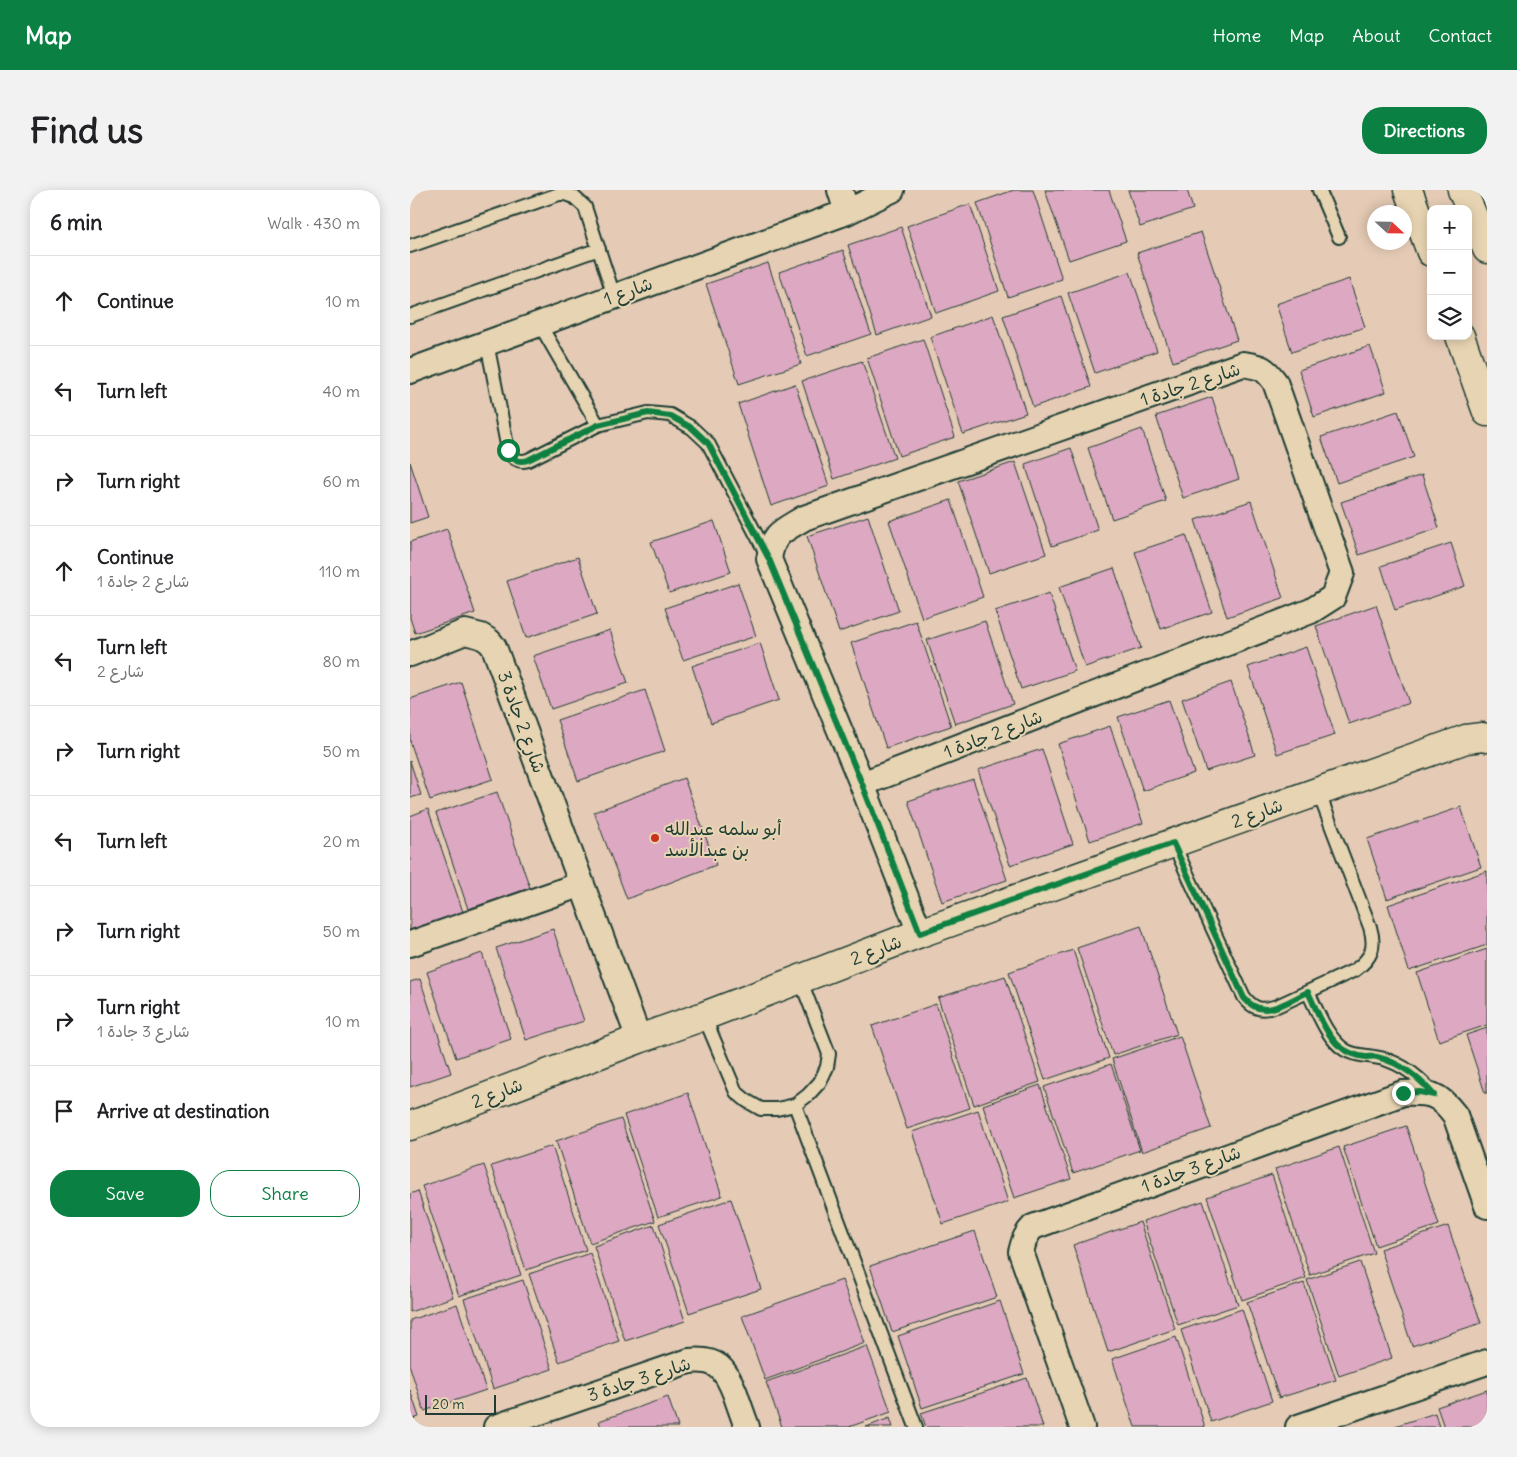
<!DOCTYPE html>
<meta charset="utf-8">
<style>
:root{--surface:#fff;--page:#f2f2f2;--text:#202124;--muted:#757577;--line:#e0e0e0;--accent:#0b8043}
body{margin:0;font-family:Delius,"Playpen Sans Arabic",sans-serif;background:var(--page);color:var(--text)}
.controls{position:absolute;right:15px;top:15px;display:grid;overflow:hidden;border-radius:10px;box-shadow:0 2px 12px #0003}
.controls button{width:45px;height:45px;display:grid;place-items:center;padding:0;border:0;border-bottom:1px solid var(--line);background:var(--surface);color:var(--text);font:25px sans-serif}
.compass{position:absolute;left:957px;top:15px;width:45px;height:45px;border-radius:50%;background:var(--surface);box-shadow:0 2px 12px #0003;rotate:112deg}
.scale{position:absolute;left:15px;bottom:12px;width:71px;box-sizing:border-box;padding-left:5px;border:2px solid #1f3d34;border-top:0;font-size:14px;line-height:18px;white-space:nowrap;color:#1f3d34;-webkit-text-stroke:4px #e7d4b2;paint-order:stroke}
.stop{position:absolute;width:15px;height:15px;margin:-11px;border:4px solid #0b8043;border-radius:50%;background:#fff}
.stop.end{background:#0b8043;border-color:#fff;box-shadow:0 1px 5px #0008}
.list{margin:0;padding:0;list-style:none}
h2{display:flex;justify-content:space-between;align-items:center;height:65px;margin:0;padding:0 20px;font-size:21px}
h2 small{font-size:16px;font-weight:400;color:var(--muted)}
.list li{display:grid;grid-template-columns:32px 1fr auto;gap:15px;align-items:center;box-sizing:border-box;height:90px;padding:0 20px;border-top:1px solid var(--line)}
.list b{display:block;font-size:19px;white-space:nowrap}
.list p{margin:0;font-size:16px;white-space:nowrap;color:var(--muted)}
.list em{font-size:16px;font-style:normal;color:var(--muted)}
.actions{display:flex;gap:10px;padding:15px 20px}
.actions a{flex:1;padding:11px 0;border:1px solid var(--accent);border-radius:20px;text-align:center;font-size:18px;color:var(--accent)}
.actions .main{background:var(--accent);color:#fff}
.icon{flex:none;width:28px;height:28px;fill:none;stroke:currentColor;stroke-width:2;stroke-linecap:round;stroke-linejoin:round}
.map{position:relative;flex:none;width:1077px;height:1237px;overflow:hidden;border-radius:20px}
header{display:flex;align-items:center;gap:30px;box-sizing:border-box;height:70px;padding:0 25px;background:var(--accent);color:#fff}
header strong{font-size:24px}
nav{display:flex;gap:28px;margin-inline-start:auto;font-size:18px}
.intro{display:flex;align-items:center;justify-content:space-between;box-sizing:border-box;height:120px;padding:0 30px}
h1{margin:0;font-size:35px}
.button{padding:12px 22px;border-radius:20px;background:var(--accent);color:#fff;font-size:18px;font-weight:700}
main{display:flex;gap:30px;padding:0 30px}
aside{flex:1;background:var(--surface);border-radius:20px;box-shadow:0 2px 12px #0003}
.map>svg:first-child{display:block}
</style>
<header>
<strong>Map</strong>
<nav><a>Home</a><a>Map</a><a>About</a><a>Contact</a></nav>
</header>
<div class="intro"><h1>Find us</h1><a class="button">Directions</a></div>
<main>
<aside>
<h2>6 min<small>Walk · 430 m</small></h2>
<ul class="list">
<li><svg class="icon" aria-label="ahead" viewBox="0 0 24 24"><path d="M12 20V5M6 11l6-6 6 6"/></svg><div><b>Continue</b></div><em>10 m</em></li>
<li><svg class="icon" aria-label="left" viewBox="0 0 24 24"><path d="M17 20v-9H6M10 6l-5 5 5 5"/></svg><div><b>Turn left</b></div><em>40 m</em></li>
<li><svg class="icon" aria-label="right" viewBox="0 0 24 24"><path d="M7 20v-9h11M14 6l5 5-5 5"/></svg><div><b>Turn right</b></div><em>60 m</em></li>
<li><svg class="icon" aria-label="ahead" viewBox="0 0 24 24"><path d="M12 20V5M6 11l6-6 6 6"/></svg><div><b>Continue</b><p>شارع 2 جادة 1</p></div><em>110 m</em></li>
<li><svg class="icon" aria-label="left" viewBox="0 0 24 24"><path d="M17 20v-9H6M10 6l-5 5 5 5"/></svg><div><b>Turn left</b><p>شارع 2</p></div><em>80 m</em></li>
<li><svg class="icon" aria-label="right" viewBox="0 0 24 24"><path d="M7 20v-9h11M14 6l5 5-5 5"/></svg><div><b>Turn right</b></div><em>50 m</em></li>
<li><svg class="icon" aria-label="left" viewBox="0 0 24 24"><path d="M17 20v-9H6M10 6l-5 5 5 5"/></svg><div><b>Turn left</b></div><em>20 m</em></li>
<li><svg class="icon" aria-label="right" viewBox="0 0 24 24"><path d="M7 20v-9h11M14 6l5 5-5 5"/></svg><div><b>Turn right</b></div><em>50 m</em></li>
<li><svg class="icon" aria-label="right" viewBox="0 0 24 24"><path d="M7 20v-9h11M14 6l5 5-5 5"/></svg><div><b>Turn right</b><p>شارع 3 جادة 1</p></div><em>10 m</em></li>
<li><svg class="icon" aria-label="arrive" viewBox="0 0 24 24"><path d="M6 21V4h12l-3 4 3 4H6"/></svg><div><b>Arrive at destination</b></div></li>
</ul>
<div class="actions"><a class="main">Save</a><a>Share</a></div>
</aside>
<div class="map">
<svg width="1077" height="1237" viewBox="0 0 1077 1237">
<rect width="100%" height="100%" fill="#e5cbb5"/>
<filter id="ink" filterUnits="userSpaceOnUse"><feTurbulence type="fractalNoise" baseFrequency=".02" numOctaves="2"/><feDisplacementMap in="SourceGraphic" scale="10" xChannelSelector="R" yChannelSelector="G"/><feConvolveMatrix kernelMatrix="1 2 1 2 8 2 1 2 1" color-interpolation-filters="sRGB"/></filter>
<g filter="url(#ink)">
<path fill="#dda8c1" stroke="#1f3d34" d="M604,0h19l29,89 -54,18 -31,-94z
M635,0h64l17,51 -57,19z
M718,0h59l6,19 -53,18z
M560,14l29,87 -63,22 -29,-87z
M491,37l30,89 -54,19 -29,-90z
M791,42l36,108 -64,22 -36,-109z
M433,60l28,84 -64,22 -28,-84z
M358,73l33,101 -62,20 -33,-100z
M720,82l27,79 -62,22 -27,-80z
M939,89l16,48 -73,25 -16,-48z
M651,106l30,91 -58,20 -30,-91z
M583,125l33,98 -63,21 -33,-97z
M513,149l32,98 -56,19 -32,-98z
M960,156l16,46 -72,25 -15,-47z
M452,171l33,97 -61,21 -32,-98z
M385,194l34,102 -58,20 -33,-102z
M802,207l27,82 -56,19 -27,-82z
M988,221l16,46 -77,26 -16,-46z
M732,239l24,72 -54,18 -24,-71z
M661,258l27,82 -46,16 -27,-82z
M0,272l18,55 -18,6z
M605,272l31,92 -57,19 -31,-92z
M1012,285l17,53 -80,27 -18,-53z
M541,310l32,97 -61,21 -33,-97z
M841,311l32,97 -56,19 -32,-97z
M458,326l31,95 -60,21 -32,-96z
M304,331l17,51 -62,21 -18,-51z
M37,339l28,84 -60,20 -5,-15v-76z
M776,345l26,77 -51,17 -26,-77z
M1041,353l14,43 -70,24 -14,-44z
M168,367l19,57 -71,24 -19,-57z
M704,378l27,80 -56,19 -26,-80z
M328,393l18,53 -73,24 -18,-52z
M639,403l26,78 -54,18 -26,-78z
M966,415l33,98 -60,21 -33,-98z
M506,431l35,105 -65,22 -35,-105z
M575,431l28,83 -58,20 -28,-84z
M200,440l18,53 -77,26 -18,-53z
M350,453l19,57 -68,23 -19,-57z
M896,457l29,88 -58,19 -29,-87z
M51,492l32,97 -63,21 -20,-59v-42z
M821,492l24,73 -49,16 -24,-72z
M235,500l20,61 -87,30 -21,-61z
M759,510l25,73 -51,18 -25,-74z
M700,536l33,97 -53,18 -32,-97z
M632,559l31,95 -63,21 -32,-95z
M0,571l11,34 -11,3z
M274,588l32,87 -89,34 -33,-87z
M563,589l34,101 -65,22 -34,-101z
M87,602l33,96 -62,21 -32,-96z
M1051,617l20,60 -94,32 -20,-60z
M18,619l35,103 -53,18v-114z
M1077,681v74l-78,26 -21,-66z
M731,736l36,108 -64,21 -36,-107z
M143,739l31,92 -58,19 -30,-92z
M1077,759v76l-48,16 -22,-68z
M663,760l36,108 -64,22 -36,-108z
M72,763l29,86 -55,19 -29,-86z
M595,786l35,106 -66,23 -36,-107z
M10,789l31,94 -41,14v-105z
M526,814l34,104 -63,21 -35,-103z
M1077,838v65h-2l-19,-58z
M770,846l31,92 -69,24 -30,-93z
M701,874l29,86 -67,23 -29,-86z
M630,895l31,94 -57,19 -31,-93z
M278,903l34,103 -64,21 -34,-102z
M568,920l30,92 -65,22 -31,-92z
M211,929l34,102 -65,22 -34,-102z
M996,936l33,99 -63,21 -33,-99z
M142,956l34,104 -60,20 -35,-104z
M929,957l35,106 -64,22 -35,-106z
M74,975l37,110 -62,21 -37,-110z
M862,985l34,103 -64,22 -35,-103z
M8,1001l35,106 -43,15v-118z
M321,1009l30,90 -72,24 -30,-89z
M793,1011l35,104 -60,20 -35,-104z
M730,1032l35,107 -67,23 -35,-107z
M244,1035l31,96 -60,20 -31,-95z
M1038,1036l33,97 -69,23 -32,-97z
M565,1041l22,66 -105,35 -22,-66z
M180,1063l29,88 -60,21 -30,-88z
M950,1072l32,96 -53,18 -32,-96z
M113,1090l29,89 -59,20 -29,-90z
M432,1090l23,63 -100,37 -23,-64z
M894,1093l32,97 -57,18 -32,-96z
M590,1111l24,73 -102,34 -24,-72z
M47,1114l29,86 -62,21 -14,-44v-47z
M832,1119l30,92 -61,21 -30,-92z
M766,1147l29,90h-70l-23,-68z
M457,1156l24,66 -42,15h-67l-16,-45z
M617,1188l16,49h-117l-5,-14z
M0,1200l9,27 -9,3z
M1077,1200v37h-43l-7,-20z
M258,1207l10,30h-77l-2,-6z
M1025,1223l4,14h-47z
M480,1228l3,9h-27z"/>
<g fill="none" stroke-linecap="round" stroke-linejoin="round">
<g stroke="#1f3d34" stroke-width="16">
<path id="service" d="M909,0l20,47
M0,56l152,-53 12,4 11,10 29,89
M0,126l189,-67
M77,153l21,107c5,9 10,13 20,10l70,-35 -59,-102
M188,235l50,-12 22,2 22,13 16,15 60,114
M763,653l71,154c10,13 18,14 33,9l78,-36c17,-12 21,-23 15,-43l-52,-136
M898,802c9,18 19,47 37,58 10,6 19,5 29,7 24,3 44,19 59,36
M294,826l32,76 11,9 14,8h16l18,-4 13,-10 12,-13 7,-15 2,-13 -29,-75
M385,915l121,322"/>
</g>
<g stroke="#1f3d34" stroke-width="28">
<path id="minor" d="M430,0l7,22
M0,181l437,-159 45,-22
M0,464l55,-22 16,4 8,5 5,6 145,392
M452,594l449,-173 22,-14 9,-24 -67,-191c-11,-15 -14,-15 -32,-18l-439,154c-21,13 -31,14 -35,41l93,225 58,149
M0,754l172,-60
M86,1237l193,-66c28,-3 36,7 46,32 4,12 8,23 12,34
M672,1237l-61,-175c3,-11 4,-17 12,-25l370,-134c27,-1 35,0 52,22l32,91
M888,1237l189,-65"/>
</g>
<g stroke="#1f3d34" stroke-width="31">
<path id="tertiary" d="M0,936l229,-87 65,-23 216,-83 546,-194 16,-2 5,1"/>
</g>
<g stroke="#1f3d34" stroke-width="31">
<path id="trunk" d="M998,0l23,62
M1052,0l25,59
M1050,146l27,76"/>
</g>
<use href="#service" stroke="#e7d4b2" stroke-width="12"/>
<use href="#minor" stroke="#e7d4b2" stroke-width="24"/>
<use href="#tertiary" stroke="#e7d4b2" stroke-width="28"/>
<use href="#trunk" stroke="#e7d4b2" stroke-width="28"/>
</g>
</g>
<g fill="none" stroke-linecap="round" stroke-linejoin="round" filter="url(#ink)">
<path stroke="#0b8043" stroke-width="6" d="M98,260c5,10 10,13 20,10l70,-35 50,-12 22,3 22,12 16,15 61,116 93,225 58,149 253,-90 71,155c19,23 42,4 64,-6 8,16 17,41 30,53 8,7 18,11 28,12 4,0 8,-1 11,0 24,6 41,20 57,38l-14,-3 -17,1"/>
</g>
<circle fill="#c8321e" stroke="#e7d4b2" stroke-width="2" cx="245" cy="648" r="5"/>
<g text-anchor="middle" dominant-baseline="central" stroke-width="4" stroke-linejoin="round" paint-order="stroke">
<g font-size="18" fill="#1f3d34" stroke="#e7d4b2">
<text transform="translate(218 101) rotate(-20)">شارع 1</text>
<text transform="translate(780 194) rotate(-18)">شارع 2 جادة 1</text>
<text transform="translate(112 532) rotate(70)">شارع 2 جادة 3</text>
<text transform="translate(583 544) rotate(-21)">شارع 2 جادة 1</text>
<text transform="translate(847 623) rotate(-20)">شارع 2</text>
<text transform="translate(466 760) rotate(-21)">شارع 2</text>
<text transform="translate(87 903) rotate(-21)">شارع 2</text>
<text transform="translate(781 979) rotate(-20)">شارع 3 جادة 1</text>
<text transform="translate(229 1189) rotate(-18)">شارع 3 جادة 3</text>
</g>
<g font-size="18" fill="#1f3d34" stroke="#e7d4b2" text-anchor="start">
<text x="255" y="638">أبو سلمه عبدالله<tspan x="255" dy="21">بن عبدالأسد</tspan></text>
</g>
</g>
</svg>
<div class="controls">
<button>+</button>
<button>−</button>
<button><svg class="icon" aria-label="layers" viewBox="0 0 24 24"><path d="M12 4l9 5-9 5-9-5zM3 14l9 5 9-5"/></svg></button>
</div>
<svg class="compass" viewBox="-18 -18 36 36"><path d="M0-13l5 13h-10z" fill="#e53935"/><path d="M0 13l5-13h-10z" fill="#757577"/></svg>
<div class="scale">20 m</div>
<div class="stop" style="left:98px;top:260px"></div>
<div class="stop end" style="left:993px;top:903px"></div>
</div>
</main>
